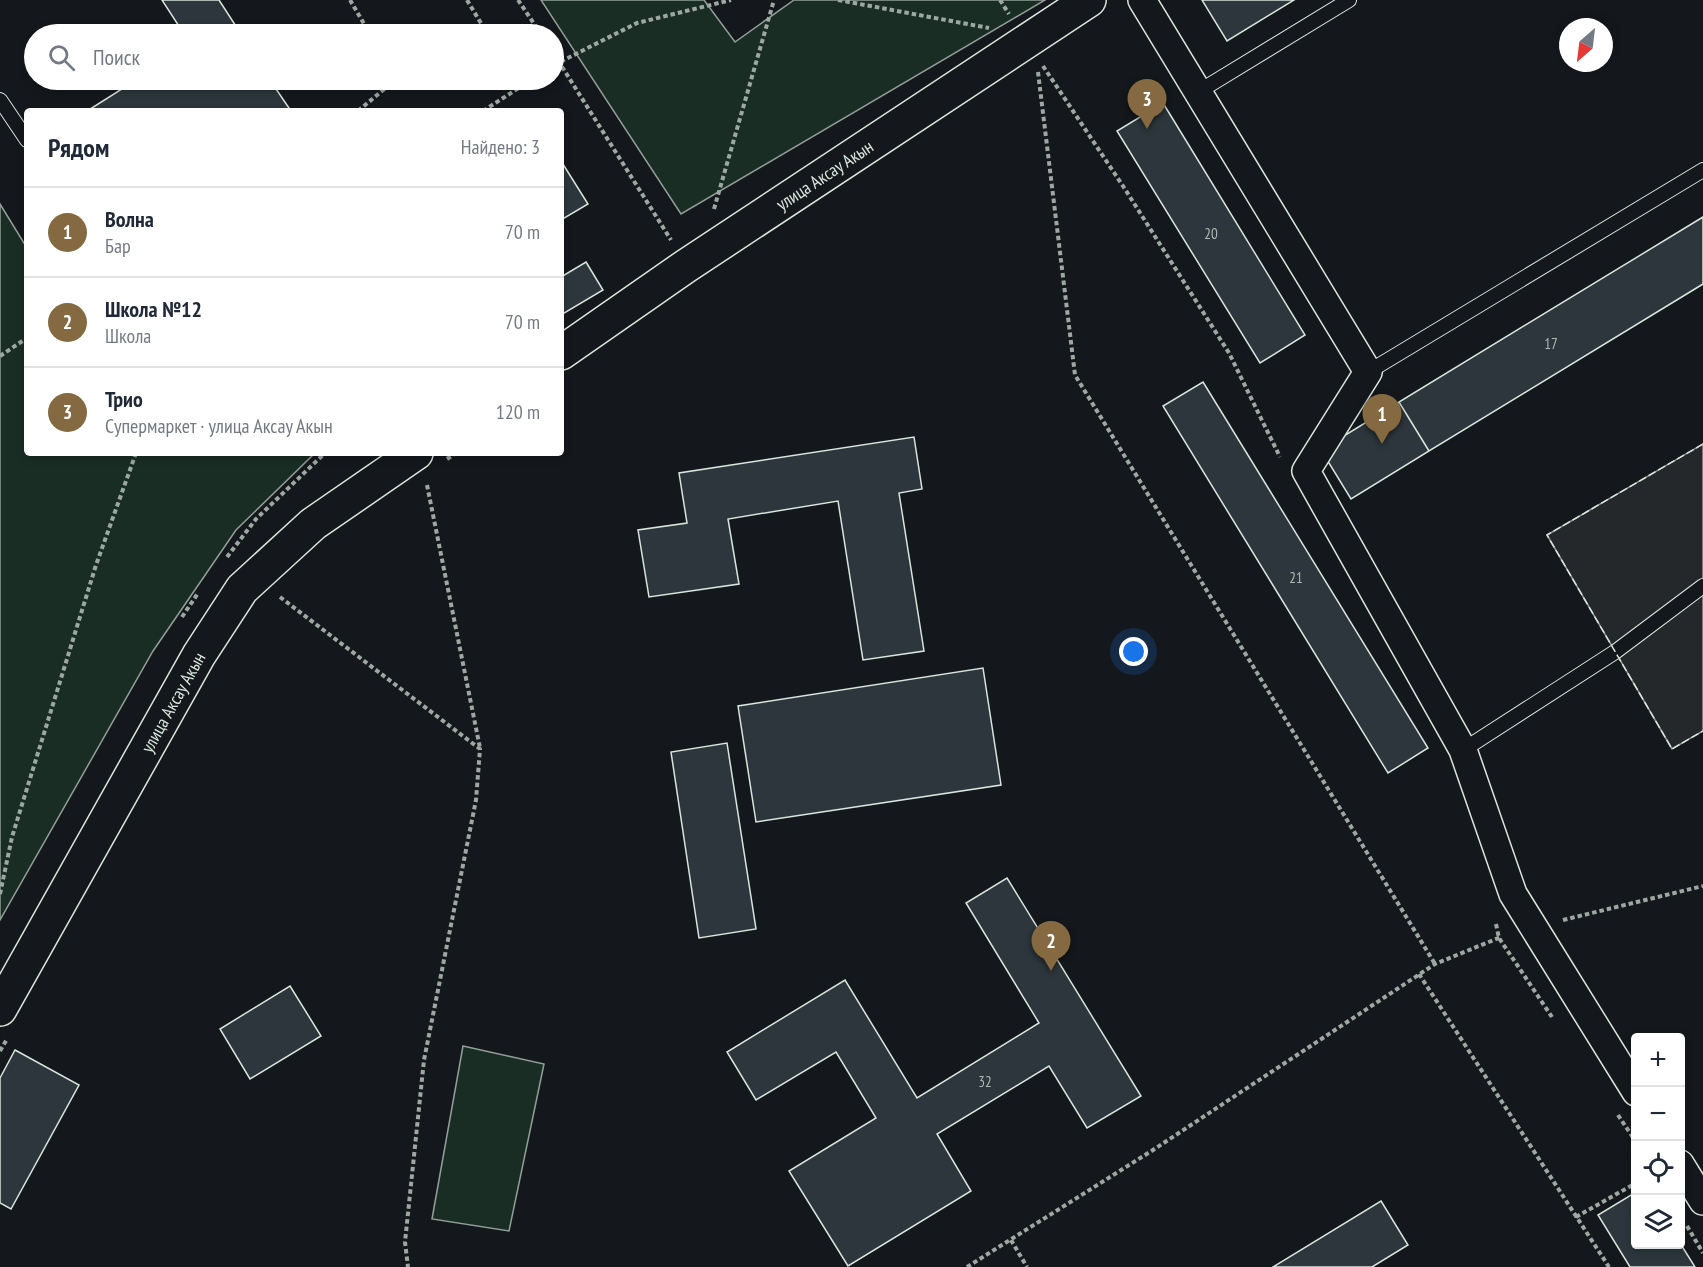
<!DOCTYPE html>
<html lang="ru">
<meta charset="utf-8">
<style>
:root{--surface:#fff;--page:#f6f6f7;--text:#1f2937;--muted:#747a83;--line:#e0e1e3;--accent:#846941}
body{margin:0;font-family:"PT Sans Narrow",sans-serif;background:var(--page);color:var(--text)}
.controls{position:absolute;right:18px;bottom:18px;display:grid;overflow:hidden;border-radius:6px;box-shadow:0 3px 9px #0003}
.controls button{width:54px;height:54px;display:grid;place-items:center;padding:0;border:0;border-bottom:2px solid var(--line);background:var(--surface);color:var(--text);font:30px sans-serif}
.compass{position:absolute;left:1559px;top:18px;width:54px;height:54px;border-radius:50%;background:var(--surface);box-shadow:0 3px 9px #0003;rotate:208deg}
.you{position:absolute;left:1134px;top:652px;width:21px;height:21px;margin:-15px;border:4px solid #fff;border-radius:50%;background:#1a73e8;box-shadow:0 0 0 9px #1a73e833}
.badge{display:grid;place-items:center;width:39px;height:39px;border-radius:50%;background:var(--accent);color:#fff;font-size:20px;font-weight:700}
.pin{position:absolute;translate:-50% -50px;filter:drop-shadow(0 2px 3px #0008)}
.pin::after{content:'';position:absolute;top:32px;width:21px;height:18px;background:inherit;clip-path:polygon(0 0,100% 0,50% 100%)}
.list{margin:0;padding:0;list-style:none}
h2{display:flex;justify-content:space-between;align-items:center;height:78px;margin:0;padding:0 24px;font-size:26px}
h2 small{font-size:20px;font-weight:400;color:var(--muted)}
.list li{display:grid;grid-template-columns:39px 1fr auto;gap:18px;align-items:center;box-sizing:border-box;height:90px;padding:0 24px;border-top:2px solid var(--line)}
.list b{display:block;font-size:22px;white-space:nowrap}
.list p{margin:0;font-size:20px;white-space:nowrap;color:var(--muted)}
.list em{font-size:20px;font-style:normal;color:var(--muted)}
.icon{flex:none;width:33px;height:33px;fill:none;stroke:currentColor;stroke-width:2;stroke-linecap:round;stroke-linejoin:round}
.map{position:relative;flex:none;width:1703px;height:1267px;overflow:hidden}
.search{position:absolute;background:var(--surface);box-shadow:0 3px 9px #0003;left:24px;top:24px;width:540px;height:66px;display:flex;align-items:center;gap:15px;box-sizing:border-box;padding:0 21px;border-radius:33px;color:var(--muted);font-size:22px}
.panel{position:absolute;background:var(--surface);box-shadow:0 3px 9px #0003;left:24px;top:108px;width:540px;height:348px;border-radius:6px}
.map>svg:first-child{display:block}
</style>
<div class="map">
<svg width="1703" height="1267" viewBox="0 0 1703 1267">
<rect width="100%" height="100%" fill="#14181c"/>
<path fill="#1a2d24" stroke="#939e99" stroke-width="1.5" d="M541,0h163l31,42 59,-42h251l-364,214z
M0,204l27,44v205h288l-79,77 -83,121 -153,269z
M463,1046l81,18 -35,167 -77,-12z"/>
<path fill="#24282b" stroke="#939e99" stroke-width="1.5" d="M1703,444v287l-31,18 -125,-214z"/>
<path fill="#2c363c" stroke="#d8e6dc" stroke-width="1.5" d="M162,0h57l22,34h-57z
M1202,0h92l-67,41z
M136,80h134l21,31h-204z
M1163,103l142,232 -45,28 -143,-232z
M561,161l27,43 -27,16z
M1703,217v67l-274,167 -30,-49z
M586,262l17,28 -42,25v-38z
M1203,382l225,366 -40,25 -225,-367z
M1399,402l30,49 -78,48 -30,-49z
M914,437l8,52 -23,4 25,158 -61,9 -25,-159 -110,18 11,65 -90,13 -11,-67 49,-7 -8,-50z
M983,668l18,117 -245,37 -18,-116z
M727,743l29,186 -57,9 -28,-186z
M1007,878l134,218 -54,32 -38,-62 -112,68 34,57 -123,75 -59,-95 87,-53 -40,-66 -80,48 -29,-48 118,-72 72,118 122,-75 -73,-120z
M290,986l31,50 -71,43 -30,-50z
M15,1050l64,35 -68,124 -11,-6v-125z
M1636,1192v52l44,-1 15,24h-65l-32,-52z
M1381,1201l27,44 -36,22h-99z"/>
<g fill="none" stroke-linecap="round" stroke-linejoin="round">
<g stroke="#d8e6dc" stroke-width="16">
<path id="service" d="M1198,92l151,-92
M0,100l27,40
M1368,372l335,-202
M1463,750l152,-98 88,-66"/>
</g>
<g stroke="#d8e6dc" stroke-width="30">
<path id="minor" d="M1142,0l226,372 -62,99 157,279 50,144 123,198
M1680,1164l23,37"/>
</g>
<g stroke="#d8e6dc" stroke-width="36">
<g id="tertiary">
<path id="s1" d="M561,353l125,-87 403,-266"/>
<path id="s2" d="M0,1009l199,-354 43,-66 71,-65 103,-71"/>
</g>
</g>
<path stroke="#9da8a2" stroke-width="4" stroke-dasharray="4.5 3" stroke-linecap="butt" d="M350,0l20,34
M467,0l15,25 -15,9
M518,0l23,34
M838,0l151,28
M1000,0l9,14
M554,54l117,186
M554,65l83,-42 94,-23
M1043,66l80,120 106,167 51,104
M1038,72l37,303 360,589
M358,111l37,-31
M483,111l48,-31
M714,209l60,-209
M0,356l27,-18
M447,459l9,-6
M427,485l53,263
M227,557l29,-38 69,-66
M280,597l200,152 -4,51 -52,260 -19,182 3,25
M182,617l16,-24
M0,894l12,-57 84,-272 40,-112
M1563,920l140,-34
M1496,924l3,14 53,79
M1419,974l190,293
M0,1051l7,-12
M1618,1115l18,27
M1576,1217l60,-34
M1687,1226l16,27
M1011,1240l16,27
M967,1267l186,-117 282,-186 66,-27"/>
<use href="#service" stroke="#14181c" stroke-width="14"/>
<use href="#minor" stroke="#14181c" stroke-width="27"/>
<use href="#tertiary" stroke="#14181c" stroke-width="33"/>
<path stroke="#d8e6dc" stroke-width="1.5" stroke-dasharray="8 3" stroke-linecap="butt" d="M1703,444l-156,91 125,214 31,-18"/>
</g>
<g text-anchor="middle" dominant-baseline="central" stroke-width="4.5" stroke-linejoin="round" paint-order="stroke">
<g font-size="15" fill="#adbab4">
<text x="1211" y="233">20</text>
<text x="1551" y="343">17</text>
<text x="1296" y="577">21</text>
<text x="985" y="1081">32</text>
</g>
<g font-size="18" fill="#d8e6dc" stroke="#14181c">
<text stroke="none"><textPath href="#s1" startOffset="318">улица Аксау Акын</textPath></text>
<text stroke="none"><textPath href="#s2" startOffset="352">улица Аксау Акын</textPath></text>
</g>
</g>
</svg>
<div class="controls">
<button>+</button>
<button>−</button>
<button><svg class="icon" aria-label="locate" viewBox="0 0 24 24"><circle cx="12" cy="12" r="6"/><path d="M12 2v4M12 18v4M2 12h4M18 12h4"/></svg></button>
<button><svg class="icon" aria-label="layers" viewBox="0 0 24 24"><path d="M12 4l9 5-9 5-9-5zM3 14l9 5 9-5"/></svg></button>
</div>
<svg class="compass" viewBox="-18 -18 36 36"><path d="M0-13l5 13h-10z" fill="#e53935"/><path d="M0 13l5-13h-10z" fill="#747a83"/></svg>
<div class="you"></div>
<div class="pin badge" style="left:1382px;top:444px">1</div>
<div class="pin badge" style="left:1051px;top:971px">2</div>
<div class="pin badge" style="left:1147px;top:129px">3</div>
<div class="search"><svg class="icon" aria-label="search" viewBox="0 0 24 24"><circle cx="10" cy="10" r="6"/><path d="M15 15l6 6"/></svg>Поиск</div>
<section class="panel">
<h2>Рядом<small>Найдено: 3</small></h2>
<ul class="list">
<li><span class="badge">1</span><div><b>Волна</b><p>Бар</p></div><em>70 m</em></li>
<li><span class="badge">2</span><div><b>Школа №12</b><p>Школа</p></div><em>70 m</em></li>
<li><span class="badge">3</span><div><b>Трио</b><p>Супермаркет · улица Аксау Акын</p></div><em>120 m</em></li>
</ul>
</section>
</div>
